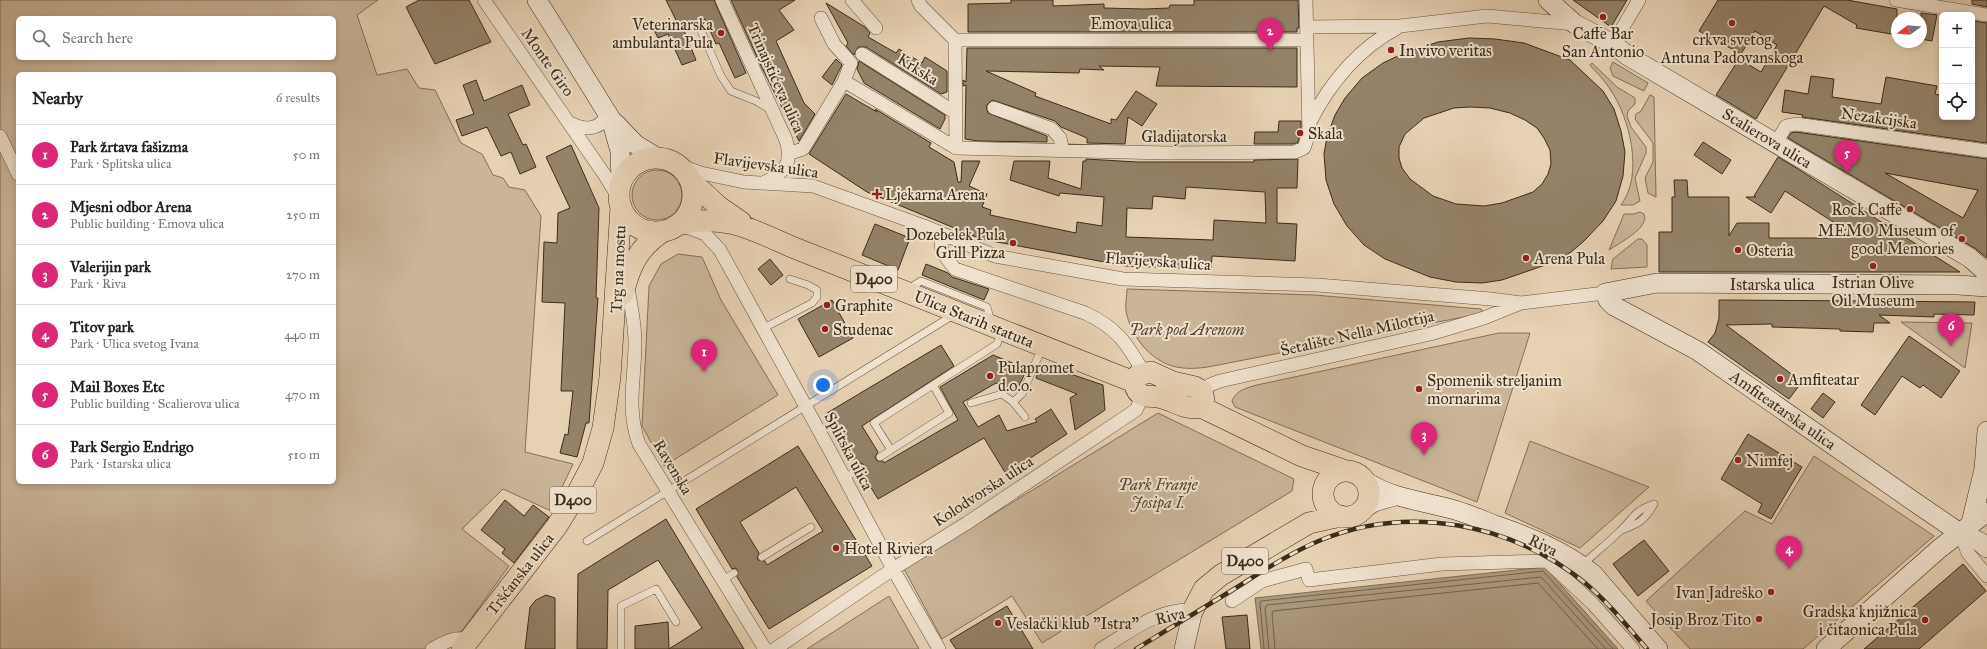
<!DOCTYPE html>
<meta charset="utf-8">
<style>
:root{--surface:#fff;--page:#f6f6f6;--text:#202124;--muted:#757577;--line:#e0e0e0;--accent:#db2777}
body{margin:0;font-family:"IM FELL Great Primer",serif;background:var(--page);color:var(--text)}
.controls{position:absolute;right:12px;top:12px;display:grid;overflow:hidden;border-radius:6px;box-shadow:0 2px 6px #0003}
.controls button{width:36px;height:36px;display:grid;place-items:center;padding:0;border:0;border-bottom:1px solid var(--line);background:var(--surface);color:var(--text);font:20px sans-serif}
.compass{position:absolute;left:1891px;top:12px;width:36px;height:36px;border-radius:50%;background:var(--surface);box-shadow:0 2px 6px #0003;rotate:254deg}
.you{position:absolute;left:823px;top:385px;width:14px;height:14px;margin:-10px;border:3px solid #fff;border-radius:50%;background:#1a73e8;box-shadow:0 0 0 6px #1a73e833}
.badge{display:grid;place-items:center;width:26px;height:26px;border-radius:50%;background:var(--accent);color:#fff;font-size:13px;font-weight:700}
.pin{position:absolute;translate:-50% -33px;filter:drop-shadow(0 1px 2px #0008)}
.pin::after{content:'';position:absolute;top:21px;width:14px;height:12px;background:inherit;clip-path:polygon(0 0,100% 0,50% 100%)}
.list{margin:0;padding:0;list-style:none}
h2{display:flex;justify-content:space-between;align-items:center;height:52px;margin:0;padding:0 16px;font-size:17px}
h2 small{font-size:13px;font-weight:400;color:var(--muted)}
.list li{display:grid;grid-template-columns:26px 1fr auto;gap:12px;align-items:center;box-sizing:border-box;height:60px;padding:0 16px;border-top:1px solid var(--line)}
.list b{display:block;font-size:15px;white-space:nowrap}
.list p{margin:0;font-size:13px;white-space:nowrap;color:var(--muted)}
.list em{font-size:13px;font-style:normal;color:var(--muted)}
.icon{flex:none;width:22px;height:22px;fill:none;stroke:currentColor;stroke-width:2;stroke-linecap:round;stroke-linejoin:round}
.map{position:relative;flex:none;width:1987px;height:649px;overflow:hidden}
.search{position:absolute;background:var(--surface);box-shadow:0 2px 6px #0003;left:16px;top:16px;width:320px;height:44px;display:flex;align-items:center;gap:10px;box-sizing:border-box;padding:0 14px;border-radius:6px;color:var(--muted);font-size:15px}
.panel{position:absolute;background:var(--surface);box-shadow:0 2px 6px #0003;left:16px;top:72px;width:320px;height:412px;border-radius:6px}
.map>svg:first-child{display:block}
</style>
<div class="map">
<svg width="1987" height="649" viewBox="0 0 1987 649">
<rect width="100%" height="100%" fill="#e7d1b3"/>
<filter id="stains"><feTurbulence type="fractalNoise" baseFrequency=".005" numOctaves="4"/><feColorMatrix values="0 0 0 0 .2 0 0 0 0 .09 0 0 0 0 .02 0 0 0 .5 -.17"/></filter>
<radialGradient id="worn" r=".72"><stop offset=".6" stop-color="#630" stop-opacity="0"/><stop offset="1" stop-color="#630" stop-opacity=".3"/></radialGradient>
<path fill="#cab599" stroke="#827058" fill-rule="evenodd" d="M0,0h378l-21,15 20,60 30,-6 12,19 16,2 26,53 21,11 11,21 10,3 6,9 16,3 16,26 -16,236 48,12 -22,47 -48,-22 -41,40 47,37 -47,65 -37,18h-425zM18,18h316v40h-316zM18,74h316v408h-316z
M1613,62l35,21 -4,8 -31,-15 -3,-8z
M1592,63l25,24 18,11v6l-7,7 -1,5 4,11 15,20v6l-11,25 5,23 -7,4h-12c23,-30 9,-87 -11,-116 -6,-9 -13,-16 -20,-24z
M1650,95l4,2 2,100 -8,-4 -3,-15 8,-16v-19l-18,-24 1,-5 5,-3z
M632 195a25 25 0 1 1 50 0a25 25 0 1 1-50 0Z
M1640,212l4,2c6,14 -25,29 -35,36l15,-36h10z
M1638,239h4l5,6v22l-36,2 2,-10z
M678,254l24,3 19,43 57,95 -114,71 -22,-40 7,-140 12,-22z
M1127,289l187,6 167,14 3,4 -276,54c-8,1 -17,2 -25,1 -29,-2 -52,-30 -57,-57 -1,-7 1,-15 1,-22z
M1901,322l71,1 -7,45z
M1499,333h31l-53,169 -242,-95 -3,-6c4,-11 15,-13 25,-16z
M1158,413l136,66 -2,12 -250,152 -30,-47 -70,43 -38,-70z
M1530,441l119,46 -69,61 -75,-35z
M1814,456l120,80 -131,113h-113l-44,-48 99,-90 27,13z
M889,596l30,53h-112z"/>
<path fill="#ac997e" stroke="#7e6d55" d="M1545,567l73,82h-357l-6,-51z"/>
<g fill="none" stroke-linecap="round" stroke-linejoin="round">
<path stroke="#73624b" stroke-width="1" d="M1264,649l-4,-46 1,-2 282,-30 70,78
M1269,649l-4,-41 2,-3 274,-28 65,72
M1275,649l-3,-36 1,-2 265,-28 60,66"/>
</g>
<path fill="#948269" stroke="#3a2c18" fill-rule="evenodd" d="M419,0h50l22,42 -56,22 -29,-57z
M666,0h48l32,73 -11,5 -16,-35 -3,1 -11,-25 -22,9 13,32 -14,5 -14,-31 -10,4 -4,-8 22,-10z
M731,0h64l-16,10 15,20 -18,11 28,62 11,11 -16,27 -38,-75z
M1011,0h42v6l51,-2v4l40,1 25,-1 1,-3h24v-5h104l1,28h-2v4h-329v-28l43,-1z
M1573,0h54l-16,27z
M1718,0h129l50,9v26l-41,-7 1,-3 -33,-19 -68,113 -40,-24 23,-36 22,13 16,-27 -22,-14 -14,23 -42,-23z
M1972,0h15v7l-15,-3z
M826,3l39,24 5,6 -2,4 28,16 3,-4 23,14 3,-6 22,14v21l-6,2 -75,-47h-8l-4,8 -8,-9 2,-3z
M1921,13l16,2 -5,26 -11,-2z
M1972,21l15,2v120l-185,-26 1,-2 -21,-3 3,-22 23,4 3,-18 23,3 -2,18 49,7 5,-27 51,9 -2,8 7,2v21h30z
M1469,38l26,1 29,4 46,17 33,31 11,18 7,22 4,21 -2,24 -7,25 -13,20 -19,20 -13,11 -17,10 -52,18 -20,3 -26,-1 -26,-5 -45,-18 -21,-14 -17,-19 -13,-22 -8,-24 -2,-26 3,-17 8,-22 10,-17 17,-20 21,-15 21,-10 34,-11zM1470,107l20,1 20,5 15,7 12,8 7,10 6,12 1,14 -3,10 -6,10 -9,8 -31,11 -18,3 -28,-2 -23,-8 -23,-17 -8,-11 -3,-10v-11l6,-13 19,-16 30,-10z
M967,48h330v39l-141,-1 4,-19 -61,-1 5,4 -24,-1 -1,4 -93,-2 50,22 -1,3 76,28v-5l5,1 20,-29 21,13 -15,22 -14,-9 -3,27 -38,-1v-5l-26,-11 -6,-6 -63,-21 -6,6 2,7 59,23v6l-69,-1 -13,-2 1,-54 -3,1v-6l3,2z
M836,59l6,6 -10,20 -10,-8z
M859,61l86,54v4l-5,10 -76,-46 -7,-14z
M476,80l8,21 38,-16 8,20 -22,9 15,31 3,-1 10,23 -16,7 -9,-22 -10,4 -14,-29 -25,9 -6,-16 18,-6 -11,-29z
M846,94l31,18 -2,-3 56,34 -2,4 25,15 4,20h3l1,-21h18l-11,25 18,8 -5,13 9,3 -1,5 86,18 1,-11 25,4 2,-29 -44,-4 -1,3 -49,-16 4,-19h36l-2,17 33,11 2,-28h3v-2l51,3h117v-2l44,-1 -1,29h-20v35l20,1 -2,37 -83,-5 -1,13 -85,-3 -145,-27 -114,-47 -58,-38zM1186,187l79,5 1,31 -52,-3 -1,20 -87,-3 1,-29 25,1 1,-13 32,3z
M1279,121h22v11l-3,10 -5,2h-39l1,-12h23z
M1796,132l191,27v99l-11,-9 -188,-111 3,-5zM1885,173l82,15 11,2 -15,28z
M1703,142l28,18 -9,14 -28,-19z
M571,145l28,63 -3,90h2l-9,125h-3l-9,34 -17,-4 5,-19 3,1 5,-44h-12l4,-88 -23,-1 2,-60 13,1 1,-30 12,-5 -24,-51z
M1778,157l20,12 162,103h-301v-40h13v-35h3l-1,-17h13l1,17h41v39l8,-13h32v15h56l30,-2 -70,-45 -14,22 -25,-16h10l-2,-1z
M875,224l35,14 -12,32 -36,-15z
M770,259l13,16 -12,10 -13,-16z
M926,264l22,9 4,4 37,12 -5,11 -62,-25z
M832,300l21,38 -34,19 -21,-38z
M1719,300l154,1 102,1 -1,13 -40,-1v3l-55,-2 11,8h-16l-1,9 -33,-1v-2l-68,-2v-3l-46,1 76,57 -13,17 -81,-57 7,-9 4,-15z
M1909,336l51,35 -19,27 -18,-13 -3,3 -18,-12 -27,39 -14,-10z
M941,345l13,21 -92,60 16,26 -3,5 2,4h6l1,2 74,-43 -18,-33 53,-32 34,14 -11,23 -20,-9 -33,19 15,25 21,-12 8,16 30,-9 -2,-3 16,-10 16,25 -61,40 -22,-36 -106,61 -16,-26 3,-3 -1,-4 -2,-3 -5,1 -30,-51z
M1041,364l62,21 2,25 -30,20 -5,-32 7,-4 -41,-16z
M1823,393l12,9 -12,16 -12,-9z
M1748,434l54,33 -31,52 -13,-7 4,-8 -41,-25z
M798,446l74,120 -103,63 -32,-52 1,-6 -2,-3 -4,1 -36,-60zM796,487l27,44 -56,34 -2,-4 -7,-1 -1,-3 2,-4 -19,-31z
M505,500l19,16 9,-11 16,12 -35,46 -12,-10 3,-4 -24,-19z
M666,519l78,130h-109v-23l33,-4 1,27 33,-21 -44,-68 -50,30 -1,59h-30l1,-75z
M1644,540l25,31 -31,25 -25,-32z
M1963,564l23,27 -67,58h-55z
M546,595l9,3v51h-30l5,-42 6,-7z
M1007,606l26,43h-77l-6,-9z
M1247,615l3,34h-24l-4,-32z"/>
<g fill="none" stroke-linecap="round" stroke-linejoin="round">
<g stroke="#65553f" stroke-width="8">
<path id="lane" d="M699,26l22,50 10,15 25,10 15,9
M908,289l13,-8 66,26 4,15
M762,329l50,-26 5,-6v-7l-9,-5 -18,-6
M971,403l31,-9 11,8
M1025,417l-12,-15 9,-8 20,-46
M891,450l-17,-27 59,-38
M880,457l69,-44 -16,-28 64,-41 4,-12
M845,478l15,-10
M1622,530c18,-7 22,-9 32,-26
M587,541l368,-227
M762,557l49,-30
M1582,565c12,-11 26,-22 38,-34 14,-13 13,-20 34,-27
M723,580l11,-7
M621,649v-43l35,-17 20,33"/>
</g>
<g stroke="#65553f" stroke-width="14">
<path id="street" d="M484,0l120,174 15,24
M722,0l64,140c7,24 -1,33 -23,43
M852,0l24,28
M918,0l3,6 34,34
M1896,0l91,15
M1307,27l93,-1 87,-10 88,8
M955,40h352
M955,40l1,108
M1613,44l26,-44
M862,54l94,59
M844,81l112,67 213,5 126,-1 9,-4 5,-15 -3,-133
M994,108l58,21 8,9 3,13
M1310,122c20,-39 48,-73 87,-94
M570,123c15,8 32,7 37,-10
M0,136l18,38
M1776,143l10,-17 10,-2 191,27
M790,153l13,-4 41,-68 7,-18 -17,-19 -13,-26
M676,164l25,9 43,9 69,4 111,40 71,30 128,23 194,6 174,14 30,4 84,-10
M684,226l21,8 15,16 109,199 64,120 46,80
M940,233l2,19 13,17 130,44c32,15 41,29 59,60
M627,284c4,20 8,39 8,59 0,36 -9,65 4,101l126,205
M1202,391l8,-6 10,-4 210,-47 54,-16 37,-15
M1960,533l8,20 19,23
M1232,601l30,-20 44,-12 3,11 133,-16 105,-3 46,43 40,45
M432,649c12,-6 22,-13 36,-9
M775,649l118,-80 74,-46 169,-113 7,-15
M1101,649c29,-17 57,-41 92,-39"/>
</g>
<g stroke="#3a2c18" stroke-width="20">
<path id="secondary" d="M537,0l74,119 9,32 1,30
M1548,0l27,24 38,20 15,12 342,202 17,15
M615,123l20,21 23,14
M1987,287l-29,-2 -301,-2 -52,10 3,7 6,6 84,45 218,152 44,30 20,9 7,6
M1365,481c27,18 59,20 90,29 14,4 27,10 40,15 35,12 69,26 98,49l65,75
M1363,509l11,-7 21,-6
M1971,523l13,-54 3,-38
M1184,649l9,-39
M1826,649l113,-100 48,-37"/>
</g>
<g stroke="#3a2c18" stroke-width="22">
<path id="primary" d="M619 195a37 37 0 1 1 74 0a37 37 0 1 1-74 0Z
M689,179l29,27 23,16
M678,225c43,-13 76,5 114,22l342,135
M623,294c7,-28 15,-46 39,-62
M1201,407l3,-7 -2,-9 -7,-4 -22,-5 -22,-10 -13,3 -4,7c1,5 3,11 8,13 5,2 12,1 16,2 16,3 27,14 43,10l101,49 44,15
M1323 494a23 23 0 1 1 46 0a23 23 0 1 1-46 0Z
M1193,610l11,-21 17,-14 88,-52 32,-7
M462,649l95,-123 22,-36 14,-27 10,-35 7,-51 11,-170"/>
</g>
<use href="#lane" stroke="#efe1ce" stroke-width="7"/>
<use href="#street" stroke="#efe1ce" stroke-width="13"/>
<use href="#secondary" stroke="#efe1ce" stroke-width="19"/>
<use href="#primary" stroke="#e7d1b3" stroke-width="21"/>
<g stroke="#3a2c18" stroke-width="4.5">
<path id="rail" d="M1136,649c34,-21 69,-42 103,-63 27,-17 53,-34 82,-46 88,-36 190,-17 264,43 23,19 42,43 62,66"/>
</g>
<use href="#rail" stroke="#efe1ce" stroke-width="3" stroke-dasharray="9" stroke-linecap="butt"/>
</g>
<g fill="#8f2418" stroke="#efe1ce" stroke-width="1.5">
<circle cx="1603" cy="17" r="4"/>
<circle cx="1732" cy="23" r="4"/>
<circle cx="721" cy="33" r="4"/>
<circle cx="1391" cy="50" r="4"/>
<circle cx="1300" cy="133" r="4"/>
<path d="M875 188h4v4h4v4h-4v4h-4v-4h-4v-4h4z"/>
<circle cx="1910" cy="209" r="4"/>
<circle cx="1962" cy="239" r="4"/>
<circle cx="1013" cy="243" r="4"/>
<circle cx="1738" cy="250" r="4"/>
<circle cx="1526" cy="258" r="4"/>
<circle cx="1873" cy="266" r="4"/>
<circle cx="827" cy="305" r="4"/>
<circle cx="825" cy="329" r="4"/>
<circle cx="990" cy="376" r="4"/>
<circle cx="1780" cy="379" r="4"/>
<circle cx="1419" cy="389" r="4"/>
<circle cx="1738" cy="460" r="4"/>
<circle cx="836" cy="548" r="4"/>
<circle cx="1771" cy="592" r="4"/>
<circle cx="1759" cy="619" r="4"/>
<circle cx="1925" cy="620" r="4"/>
<circle cx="998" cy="623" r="4"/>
</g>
<g text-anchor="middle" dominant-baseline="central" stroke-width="4" stroke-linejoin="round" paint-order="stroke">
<g fill="#efe1ce" stroke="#70624f" stroke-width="1">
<rect x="851" y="266" width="46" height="26" rx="3"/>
<rect x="550" y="487" width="46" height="26" rx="3"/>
<rect x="1222" y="548" width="46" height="26" rx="3"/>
</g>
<g font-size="15" font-weight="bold" fill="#3a2c18">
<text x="874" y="279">D400</text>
<text x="573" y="500">D400</text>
<text x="1245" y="561">D400</text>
</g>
<g font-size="16" fill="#3a2c18" stroke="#efe1ce">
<text x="1131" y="23">Emova ulica</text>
<text transform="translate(548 62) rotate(55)">Monte Giro</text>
<text transform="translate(918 69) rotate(32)">Krkska</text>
<text transform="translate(776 78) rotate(66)">Trinajstićeva ulica</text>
<text transform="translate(1879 118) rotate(8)">Nezakcijska</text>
<text x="1184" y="136">Gladijatorska</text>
<text transform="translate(1767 138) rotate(31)">Scalierova ulica</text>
<text transform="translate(766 165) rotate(8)">Flavijevska ulica</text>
<text transform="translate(1158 261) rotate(4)">Flavijevska ulica</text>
<text transform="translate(618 269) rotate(-87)">Trg na mostu</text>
<text x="1772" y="284">Istarska ulica</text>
<text transform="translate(974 319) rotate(22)">Ulica Starih statuta</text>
<text transform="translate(1357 333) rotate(-13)">Šetalište Nella Milottija</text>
<text transform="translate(1783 410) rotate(35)">Amfiteatarska ulica</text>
<text transform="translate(849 451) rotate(62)">Splitska ulica</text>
<text transform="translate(673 467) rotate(59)">Ravenska</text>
<text transform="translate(983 491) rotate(-33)">Kolodvorska ulica</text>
<text transform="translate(1543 545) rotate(26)">Riva</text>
<text transform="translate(520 574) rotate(-52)">Tršćanska ulica</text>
<text transform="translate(1170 616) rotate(-13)">Riva</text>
</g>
<g font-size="16" fill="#3a2c18" stroke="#efe1ce" text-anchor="start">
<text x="713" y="24" text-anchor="end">Veterinarska<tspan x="713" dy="18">ambulanta Pula</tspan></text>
<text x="1603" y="33" text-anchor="middle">Caffe Bar<tspan x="1603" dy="18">San Antonio</tspan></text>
<text x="1732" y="39" text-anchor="middle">crkva svetog<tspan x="1732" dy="18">Antuna Padovanskoga</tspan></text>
<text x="1399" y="50">In vivo veritas</text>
<text x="1308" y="133">Skala</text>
<text x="885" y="194">Ljekarna Arena</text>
<text x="1902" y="209" text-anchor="end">Rock Caffe</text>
<text x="1954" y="230" text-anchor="end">MEMO Museum of<tspan x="1954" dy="18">good Memories</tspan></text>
<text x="1005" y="234" text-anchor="end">Dozebelek Pula<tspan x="1005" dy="18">Grill Pizza</tspan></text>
<text x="1746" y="250">Osteria</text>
<text x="1534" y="258">Arena Pula</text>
<text x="1873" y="282" text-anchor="middle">Istrian Olive<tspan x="1873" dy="18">Oil Museum</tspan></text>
<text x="835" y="305">Graphite</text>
<text x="833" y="329">Studenac</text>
<text x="998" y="367">Pulapromet<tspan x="998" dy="18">d.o.o.</tspan></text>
<text x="1788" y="379">Amfiteatar</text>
<text x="1427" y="380">Spomenik streljanim<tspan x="1427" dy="18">mornarima</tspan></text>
<text x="1746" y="460">Nimfej</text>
<text x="844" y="548">Hotel Riviera</text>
<text x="1763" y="592" text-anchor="end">Ivan Jadreško</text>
<text x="1917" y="611" text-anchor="end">Gradska knjižnica<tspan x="1917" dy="18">i čitaonica Pula</tspan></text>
<text x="1751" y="619" text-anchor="end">Josip Broz Tito</text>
<text x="1006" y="623">Veslački klub "Istra"</text>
</g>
<g font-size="16" font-style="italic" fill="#574732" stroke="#efe1ce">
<text x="1187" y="329">Park pod Arenom</text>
<text x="1158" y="484">Park Franje<tspan x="1158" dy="18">Josipa I.</tspan></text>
</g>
</g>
<rect width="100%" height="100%" filter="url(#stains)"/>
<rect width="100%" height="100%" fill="url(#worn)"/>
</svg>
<div class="controls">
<button>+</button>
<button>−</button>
<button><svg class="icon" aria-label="locate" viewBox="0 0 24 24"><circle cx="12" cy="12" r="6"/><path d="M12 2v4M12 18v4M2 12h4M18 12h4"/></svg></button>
</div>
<svg class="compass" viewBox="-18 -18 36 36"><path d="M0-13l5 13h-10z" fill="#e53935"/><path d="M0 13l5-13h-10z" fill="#757577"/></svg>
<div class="you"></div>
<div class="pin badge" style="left:704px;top:372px">1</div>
<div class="pin badge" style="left:1270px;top:51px">2</div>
<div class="pin badge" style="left:1424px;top:455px">3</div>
<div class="pin badge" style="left:1789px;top:569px">4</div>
<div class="pin badge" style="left:1847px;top:173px">5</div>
<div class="pin badge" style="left:1951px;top:346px">6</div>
<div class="search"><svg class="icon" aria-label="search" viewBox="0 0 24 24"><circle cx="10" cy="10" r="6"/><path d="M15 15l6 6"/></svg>Search here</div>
<section class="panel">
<h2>Nearby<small>6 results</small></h2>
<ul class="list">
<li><span class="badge">1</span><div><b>Park žrtava fašizma</b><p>Park · Splitska ulica</p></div><em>50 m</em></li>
<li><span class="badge">2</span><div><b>Mjesni odbor Arena</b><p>Public building · Emova ulica</p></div><em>250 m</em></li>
<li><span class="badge">3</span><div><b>Valerijin park</b><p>Park · Riva</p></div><em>270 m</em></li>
<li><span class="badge">4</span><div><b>Titov park</b><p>Park · Ulica svetog Ivana</p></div><em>440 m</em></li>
<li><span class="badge">5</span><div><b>Mail Boxes Etc</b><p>Public building · Scalierova ulica</p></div><em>470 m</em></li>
<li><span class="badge">6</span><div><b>Park Sergio Endrigo</b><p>Park · Istarska ulica</p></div><em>510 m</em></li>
</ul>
</section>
</div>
